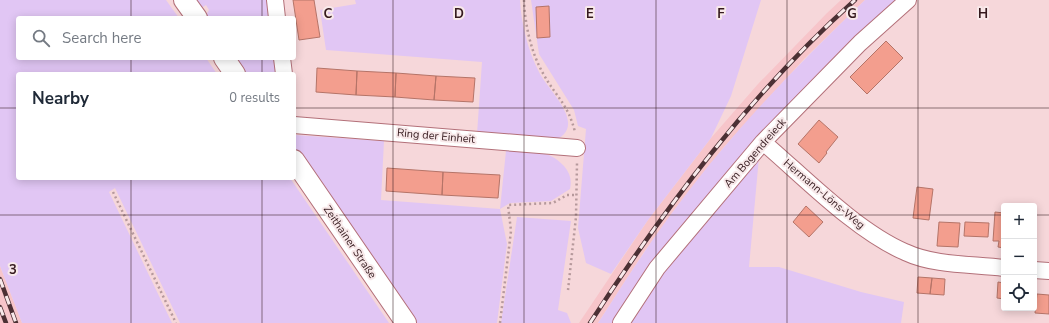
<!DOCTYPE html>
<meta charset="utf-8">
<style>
:root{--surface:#fff;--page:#f2f2f3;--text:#1f2937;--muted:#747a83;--line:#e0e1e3}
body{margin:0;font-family:"Nunito Sans",sans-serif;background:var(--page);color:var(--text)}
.controls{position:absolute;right:12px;bottom:12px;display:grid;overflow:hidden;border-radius:4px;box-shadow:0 2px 10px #0003}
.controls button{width:36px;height:36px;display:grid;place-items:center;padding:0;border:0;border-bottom:1px solid var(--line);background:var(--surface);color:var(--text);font:20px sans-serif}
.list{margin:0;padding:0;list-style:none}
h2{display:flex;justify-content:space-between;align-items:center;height:52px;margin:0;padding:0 16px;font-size:17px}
h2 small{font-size:13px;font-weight:400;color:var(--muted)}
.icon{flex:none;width:22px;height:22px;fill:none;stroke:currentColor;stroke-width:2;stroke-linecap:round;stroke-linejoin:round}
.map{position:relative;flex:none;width:1049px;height:323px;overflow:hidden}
.search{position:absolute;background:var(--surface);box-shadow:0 2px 10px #0003;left:16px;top:16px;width:280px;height:44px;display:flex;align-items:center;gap:10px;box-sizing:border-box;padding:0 14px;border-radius:4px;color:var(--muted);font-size:15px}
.panel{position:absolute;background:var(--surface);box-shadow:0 2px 10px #0003;left:16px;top:72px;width:280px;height:108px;border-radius:4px}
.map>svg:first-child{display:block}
</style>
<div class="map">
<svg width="1049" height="323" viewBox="0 0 1049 323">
<rect width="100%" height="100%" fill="#f6d7da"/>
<path fill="#f7c5ca" d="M841,0h24l-60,58 -81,89 -46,58 -34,47 -46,71h-19l69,-103 63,-82 47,-54 69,-71z
M0,266l22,57h-22z"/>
<path fill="#e1c6f4" d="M0,0h166l13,18h-161v40h188l11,16h-199v104h272l99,145h-209l-65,-135 -6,4 63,131h-150l-22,-57z
M194,0h75l3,18h-66l-1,-1 4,-7 -3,-5 -6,4z
M355,0h165c1,23 8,51 19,72 7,14 28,34 29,50 1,10 -6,15 -14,19l-77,-7 5,-72 -156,-12 -6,-40 36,-6z
M531,0h230l-30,96 -20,42 -63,82 -37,54 -25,-11 -8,-35 8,-99 -8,-3 -4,-16 -35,-56z
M865,0h33l-247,265 -39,58h-14c26,-40 51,-80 80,-118 55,-74 120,-141 187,-205z
M234,58h44l3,16h-36z
M295,135l89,6 -3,59 119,9 6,-58c23,1 41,-3 58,15 6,7 8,14 6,23l-19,12 -41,2 -10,6 7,35 -10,79h-82l-121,-176z
M759,157l-10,110h30l82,25 43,10 -3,21h-273l35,-51z
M517,217l54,4 -13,89 9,3 4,10h-70z"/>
<path fill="#f39e8e" stroke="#b57468" d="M293,0h21l6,37 -21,3z
M549,6l1,31 -13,1 -1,-31z
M886,41l17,17 -36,36 -17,-17z
M317,68l40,3 -1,24 -40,-3z
M357,71l39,2 -1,24 -39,-2z
M396,73l40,3 -2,24 -39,-3z
M436,76l39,2 -2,24 -39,-2z
M819,120l19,17 -12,15 1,1 -8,10 -21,-19z
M387,168l56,4 -1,23 -56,-4z
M443,172l57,3 -2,23 -56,-3z
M917,187l16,2 -4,31 -16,-2z
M806,206l17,16 -14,15 -16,-15z
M995,212l9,1v35l-6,-1 1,-6h-6z
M939,222l21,1 -2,24 -21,-1z
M965,222l24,1 -1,14 -24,-1z
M918,277l14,1 -2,16 -13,-1z
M932,278l13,1 -1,16 -14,-1z
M998,282l6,1v16l-7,-1z
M1037,294l12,1v19l-14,-1z"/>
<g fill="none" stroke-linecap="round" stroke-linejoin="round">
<g stroke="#b37079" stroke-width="18">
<path id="minor" d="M275,0l2,18
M282,58l2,16
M294,125l283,23
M763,142c41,35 93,89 142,110 30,14 67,12 99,16
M1034,270l15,1
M621,323l36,-55 106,-126 97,-99 48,-43"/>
</g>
<g stroke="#b37079" stroke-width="22">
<path id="tertiary" d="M184,0l13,18
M224,58l11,16
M294,160l112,163"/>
</g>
<path stroke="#b6999c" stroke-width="2.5" stroke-dasharray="2 3" stroke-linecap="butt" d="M524,0c1,25 7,53 20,75 13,23 24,29 31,57
M113,192l63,131
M568,290l8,-73 1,-54
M500,323l11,-92 -3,-26 45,-2 14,-8h9"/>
<use href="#minor" stroke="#fff" stroke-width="16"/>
<use href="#tertiary" stroke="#fff" stroke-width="20"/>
<g stroke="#4c3034" stroke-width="4.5">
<path id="rail" d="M0,279l16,44
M0,307l6,16
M590,323c76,-117 161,-230 265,-323"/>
</g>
<use href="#rail" stroke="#f8e9ea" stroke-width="3" stroke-dasharray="9" stroke-linecap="butt"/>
</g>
<path fill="none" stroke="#351a1e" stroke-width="1" stroke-opacity="0.55" d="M131,0v18M262,0v18M393,0v323M524,0v323M656,0v323M787,0v323M918,0v323M131,58v16M262,58v16M0,108h18M294,108h755M131,178v145M262,178v145M0,215h1004M1034,215h15"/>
<g text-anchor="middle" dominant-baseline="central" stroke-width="4" stroke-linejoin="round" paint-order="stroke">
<g font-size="11" fill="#351a1e" stroke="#f8e9ea">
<text transform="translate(436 136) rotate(5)">Ring der Einheit</text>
<text transform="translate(755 153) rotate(-49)">Am Bogendreieck</text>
<text transform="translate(824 194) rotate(40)">Hermann-Löns-Weg</text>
<text transform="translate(350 242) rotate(56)">Zeithainer Straße</text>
</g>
</g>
<g font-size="13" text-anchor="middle" font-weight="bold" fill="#351a1e" stroke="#f8e9ea" stroke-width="4" stroke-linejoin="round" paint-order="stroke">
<text x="328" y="18">C</text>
<text x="459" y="18">D</text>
<text x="590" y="18">E</text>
<text x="721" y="18">F</text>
<text x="852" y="18">G</text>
<text x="983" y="18">H</text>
<text x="13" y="274">3</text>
</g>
</svg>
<div class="controls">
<button>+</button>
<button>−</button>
<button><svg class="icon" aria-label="locate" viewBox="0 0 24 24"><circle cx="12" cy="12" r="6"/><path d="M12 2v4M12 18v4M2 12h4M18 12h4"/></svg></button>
</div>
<div class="search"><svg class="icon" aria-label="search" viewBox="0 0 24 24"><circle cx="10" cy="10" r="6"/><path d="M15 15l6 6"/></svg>Search here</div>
<section class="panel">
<h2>Nearby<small>0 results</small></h2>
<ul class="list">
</ul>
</section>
</div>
